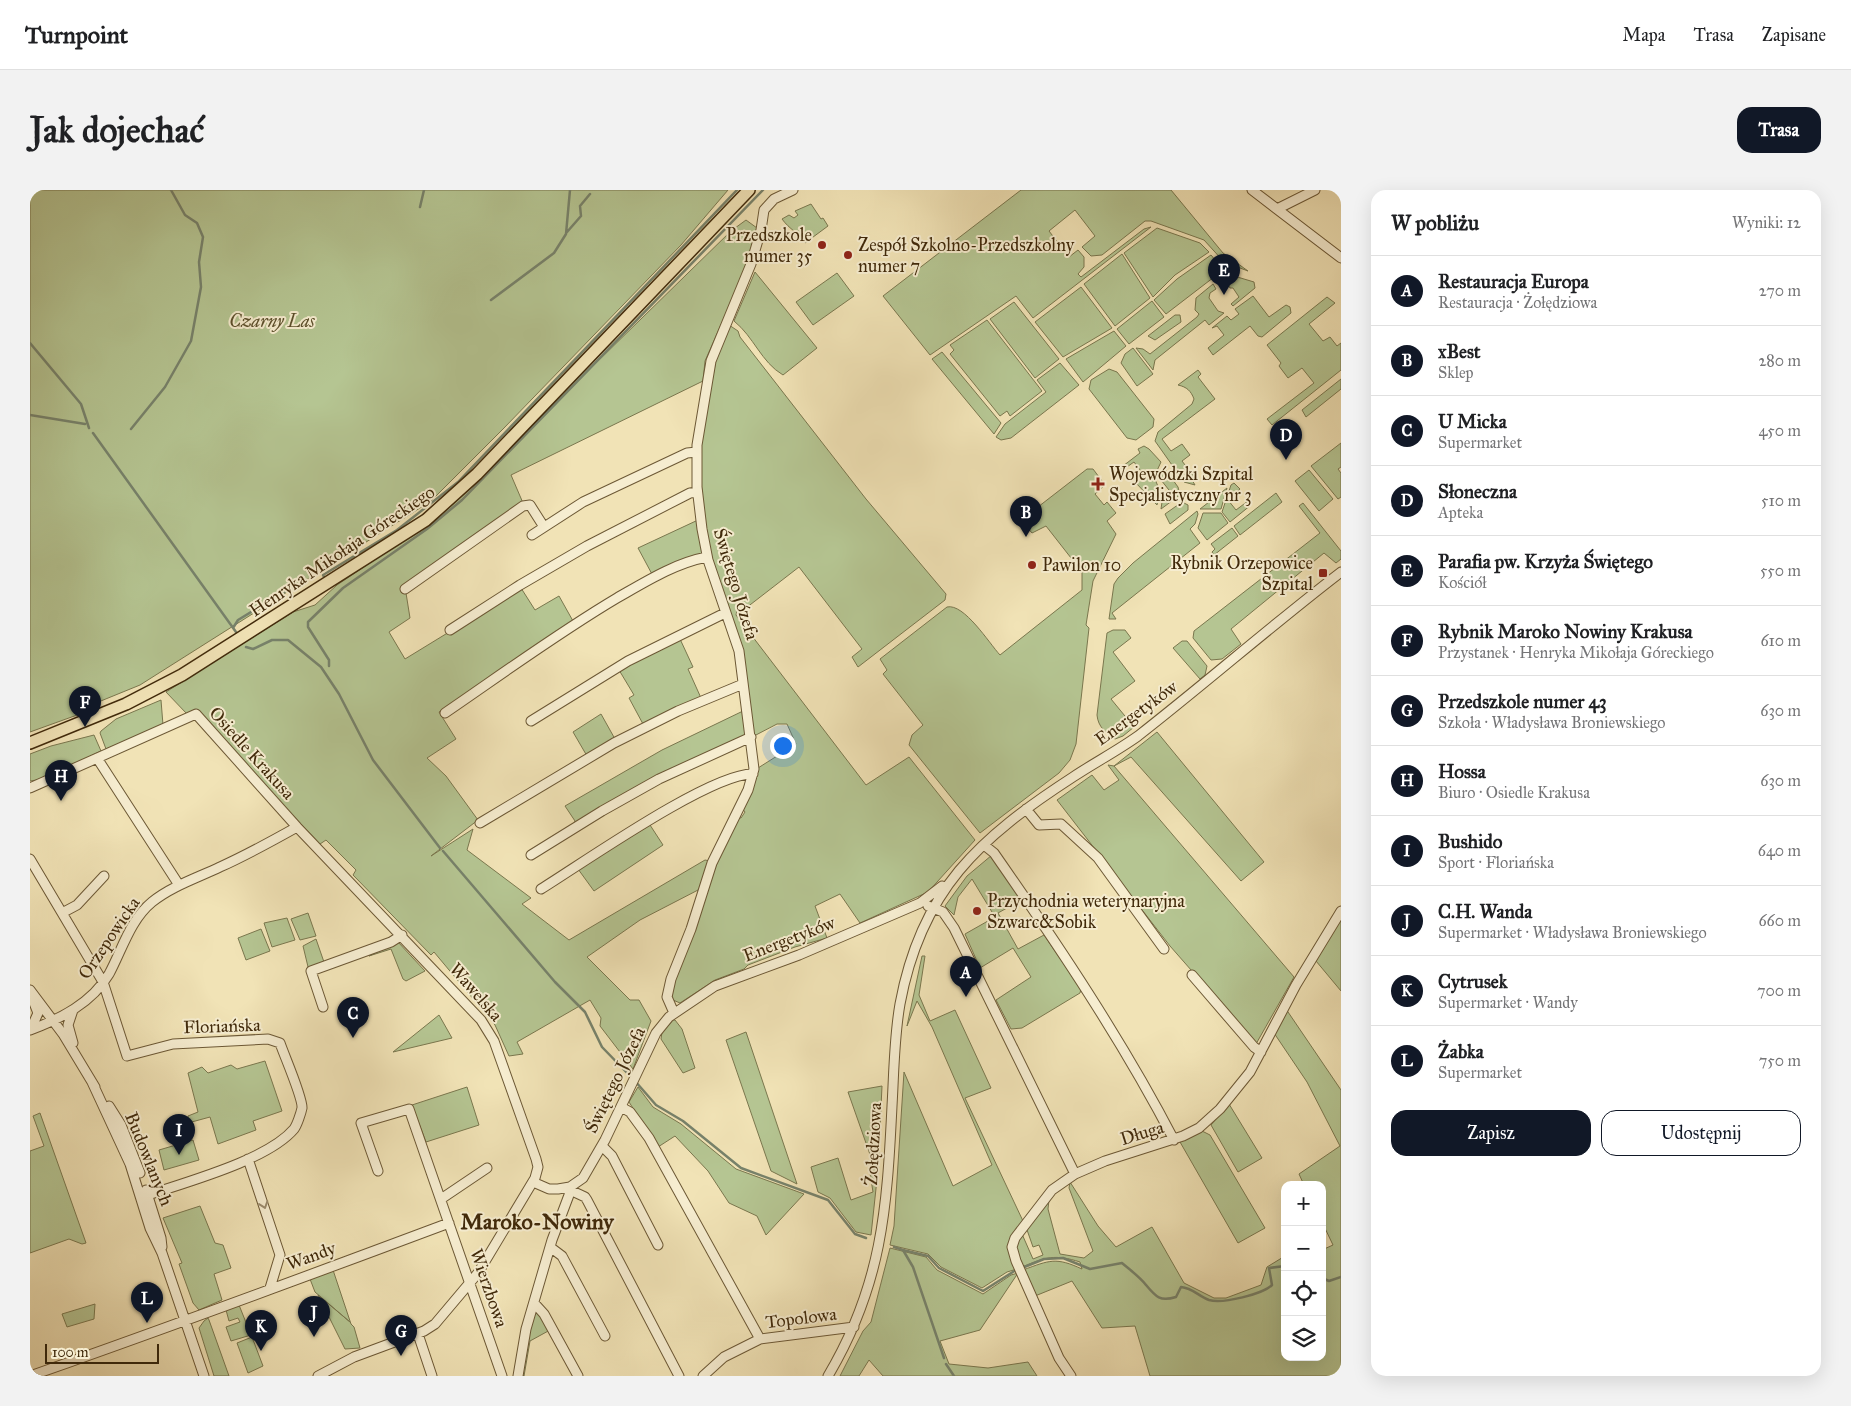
<!DOCTYPE html>
<html lang="pl">
<meta charset="utf-8">
<style>
:root{--surface:#fff;--page:#f2f2f2;--text:#202124;--muted:#757577;--line:#e0e0e0;--accent:#111827}
body{margin:0;font-family:"IM FELL Great Primer",serif;background:var(--page);color:var(--text)}
.controls{position:absolute;right:15px;bottom:15px;display:grid;overflow:hidden;border-radius:10px;box-shadow:0 5px 20px #0002}
.controls button{width:45px;height:45px;display:grid;place-items:center;padding:0;border:0;border-bottom:1px solid var(--line);background:var(--surface);color:var(--text);font:25px sans-serif}
.scale{position:absolute;left:15px;bottom:12px;width:114px;box-sizing:border-box;padding-left:5px;border:2px solid #40290a;border-top:0;font-size:14px;line-height:18px;white-space:nowrap;color:#40290a;-webkit-text-stroke:4px #f6edd0;paint-order:stroke}
.you{position:absolute;left:752px;top:555px;width:18px;height:18px;margin:-12px;border:4px solid #fff;border-radius:50%;background:#1a73e8;box-shadow:0 0 0 8px #1a73e833}
.badge{display:grid;place-items:center;width:32px;height:32px;border-radius:50%;background:var(--accent);color:#fff;font-size:16px;font-weight:700}
.pin{position:absolute;translate:-50% -41px;filter:drop-shadow(0 1px 2px #0008)}
.pin::after{content:'';position:absolute;top:26px;width:18px;height:15px;background:inherit;clip-path:polygon(0 0,100% 0,50% 100%)}
.list{margin:0;padding:0;list-style:none}
h2{display:flex;justify-content:space-between;align-items:center;height:65px;margin:0;padding:0 20px;font-size:21px}
h2 small{font-size:16px;font-weight:400;color:var(--muted)}
.list li{display:grid;grid-template-columns:32px 1fr auto;gap:15px;align-items:center;box-sizing:border-box;height:70px;padding:0 20px;border-top:1px solid var(--line)}
.list b{display:block;font-size:19px;white-space:nowrap}
.list p{margin:0;font-size:16px;white-space:nowrap;color:var(--muted)}
.list em{font-size:16px;font-style:normal;color:var(--muted)}
.actions{display:flex;gap:10px;padding:15px 20px}
.actions a{flex:1;padding:11px 0;border:1px solid var(--accent);border-radius:15px;text-align:center;font-size:18px;color:var(--accent)}
.actions .main{background:var(--accent);color:#fff}
.icon{flex:none;width:28px;height:28px;fill:none;stroke:currentColor;stroke-width:2;stroke-linecap:round;stroke-linejoin:round}
.map{position:relative;flex:none;width:1311px;height:1186px;overflow:hidden;border-radius:15px}
header{display:flex;align-items:center;gap:30px;box-sizing:border-box;height:70px;padding:0 25px;background:var(--surface);border-bottom:1px solid var(--line)}
header strong{font-size:24px}
nav{display:flex;gap:28px;margin-inline-start:auto;font-size:18px}
.intro{display:flex;align-items:center;justify-content:space-between;box-sizing:border-box;height:120px;padding:0 30px}
h1{margin:0;font-size:35px}
.button{padding:12px 22px;border-radius:15px;background:var(--accent);color:#fff;font-size:18px;font-weight:700}
main{display:flex;gap:30px;padding:0 30px}
aside{flex:1;background:var(--surface);border-radius:15px;box-shadow:0 5px 20px #0002}
.map>svg:first-child{display:block}
</style>
<header>
<strong>Turnpoint</strong>
<nav><a>Mapa</a><a>Trasa</a><a>Zapisane</a></nav>
</header>
<div class="intro"><h1>Jak dojechać</h1><a class="button">Trasa</a></div>
<main>
<div class="map">
<svg width="1311" height="1186" viewBox="0 0 1311 1186">
<rect width="100%" height="100%" fill="#f1e3b6"/>
<filter id="stains"><feTurbulence type="fractalNoise" baseFrequency=".004" numOctaves="4"/><feColorMatrix values="0 0 0 0 .2 0 0 0 0 .09 0 0 0 0 .02 0 0 0 .5 -.17"/></filter>
<radialGradient id="worn" r=".72"><stop offset=".6" stop-color="#630" stop-opacity="0"/><stop offset="1" stop-color="#630" stop-opacity=".3"/></radialGradient>
<path fill="#b5c592" stroke="#7a774e" d="M0,0h698l-47,55 -177,183 -73,73 -291,184 -49,20v5l-61,22z
M991,0h150l52,63 25,18 -24,-9 -20,-22 -53,-19h-6l-43,34 -11,1 -9,-9 13,-11 -20,-26 -26,21 20,26 9,-7 6,7v10l-6,7 3,3 63,-48 7,-2 -118,91 -17,-22 -86,59 -47,-59z
M781,14l10,15 2,-1 5,8 -23,17c-7,-11 -15,-13 -23,-24l7,-4 5,3 4,-3 -3,-4z
M716,30l11,8 -11,40 -41,93 -2,20 -192,94 12,28 -117,90 4,25 -21,14 16,27 116,-71 14,22 24,-14 14,25 -134,91 17,27 -29,19 19,18 32,44 -47,36 42,-27 -6,21 64,48 -9,6 47,36 136,-80 5,1 -10,28 -60,31 -53,37 43,43h9l12,21 -18,48 -33,-43 1,-8 -11,-18 -73,42 6,12 -14,2 -14,-31 -61,-73 -3,3 -78,-80 3,-5 -30,-30 -6,4 -76,-80 -45,-53 -4,-2 -8,5 -21,-22 127,-80 22,-7 22,-20 67,-45 59,-47 268,-262z
M1127,38l43,15 9,9 -34,23 -22,22 -29,-44z
M1092,64l28,44 -35,28 -31,-42z
M1181,65l5,6 2,13 -52,40 -12,-14 23,-21z
M725,82l62,76 -34,27c-22,-13 -29,-38 -49,-54z
M807,83l17,23 -41,29 -17,-23z
M1204,86l20,6 1,6 -22,18 -2,-2 8,-7 -6,-9h-3l-4,-7 -6,4 -3,-2 5,-5z
M1183,94l3,5 -6,4 -1,5 9,13 6,2 -15,12 -4,-5 -50,40 -2,10 -17,-22 7,1 7,5 47,-37 2,-3 -4,-4 1,-12z
M1051,97l31,41 -49,29 -28,-35z
M1223,106l16,21 17,-12 4,2 1,6 -29,24 -4,-1 -8,-10 -37,29 -5,-7 16,-13 -7,-9 -5,2 15,-12 4,4 8,-6 -4,-5z
M1297,107l8,6 -26,21 14,17 7,-4 7,9 4,-3v27l-69,55 -5,-6 47,-36 -12,-15 -14,10 -9,-12 2,-3 -14,-18z
M1122,111l12,16 -35,27 -12,-15z
M984,112l45,57 -24,19 -45,-59z
M1145,125h5l1,7 -26,18 -7,-4z
M957,130l55,71 -32,25 -3,-5 -7,5 -50,-62 4,-4 -4,-5z
M699,135l9,6 2,6 126,162 80,95 -1,6 -87,67 -6,-10 10,-8 -63,-82 -53,41 -6,-10 -4,17 130,170 43,-28 66,83 -47,52 -68,31 -20,-29 -25,12 12,32 -32,9 -47,18 -4,4 -29,11 -35,23 -7,-3 -3,-6 41,-117 26,-60 4,1 4,-6 -3,-4 16,-40 38,-24 -9,-20h-10l-23,12 -7,-51 -39,-137 -6,-36 -2,-66 18,-97z
M1084,141l12,15 -43,36 -17,-23z
M1103,158l20,26 -16,12 -16,-23 4,-9z
M912,162l59,71 -7,11 -62,-75z
M1030,173l19,22 -68,53 -10,2 -5,-3 9,-13 41,-32 -9,-12z
M1079,179l8,3 37,47 -1,8 -17,13 -9,-2 -38,-49 2,-9z
M1168,180l3,4 -3,3 17,22 -53,40 9,12 11,-7 8,11 -8,6 13,17 -3,2 3,5 -11,-3 -29,-41 3,-9 34,-28 2,-5c-3,-8 -7,-12 -16,-14z
M1311,189v10l-35,28 -4,-7z
M1311,253v24l-3,2 3,4v24l-3,2 -27,-33z
M1114,256l5,3 12,13 -7,15 6,14 -3,14 -23,-24 9,-7 -9,-12 -13,9 -2,-2 21,-16 -2,-4z
M1057,279h6l12,16 -10,9 9,11 3,-3 9,11 -9,8 9,13 -23,47 -7,44 3,3 -13,116 -6,16 -11,13 -79,60 -71,-88 3,-10 11,-10 -40,-51 4,-4 -7,-11 67,-52c17,-4 42,36 53,48l82,-65v-18l-36,-46 -14,7 -6,-7 -3,2 -1,-6 3,-5z
M1135,279l13,18 2,8 -19,14 2,-14 6,-5 -8,-10v-8z
M1279,280l24,29 -14,12 -24,-30z
M1204,293l6,6 -12,11 8,10 12,-9 3,4 -21,17 -8,-10 9,-27z
M1197,298l-6,21h-21z
M1246,303l6,9 -42,33 -6,-9z
M1152,312l6,3v5l-18,14 -5,-10z
M1273,313l38,48v8l-5,4 -12,-10 -93,76 10,15 -19,15 -11,1 -18,-22 1,-7 126,-98 -21,-27z
M1167,321l1,3 -3,10 -5,5 10,14 -88,70 4,6h-7l5,-35 4,-6 15,-15z
M1173,323h18l7,10 -21,17 -9,-12z
M668,330l5,33 -50,23 -15,-28z
M1202,338l6,8 -24,19 -2,-3 3,-3 -4,-5z
M1083,440h12l6,8 -18,14 22,29 -24,18 23,28 -11,9 -8,3c-9,-6 -17,-12 -18,-24l10,-82z
M650,449l13,28 -5,2 13,29 -58,26 -14,-26 5,-3 -15,-25z
M1152,451h5l20,25 -2,9 -5,4 -27,-31z
M131,510l2,25 -57,24 -6,-16 1,-2 15,-12z
M713,521l4,24 -173,89 1,-3 -10,-15 97,-56z
M571,524l14,25 -28,17 -14,-24z
M1127,542l107,130 -23,19 -110,-124 -17,9 180,211 -38,67 -86,-98 -113,-146 35,-25 12,15 15,-10 -11,-15 6,1z
M64,545l7,16 -58,28 -13,2v-27l21,-8z
M620,635l13,20 -69,46 -16,-22z
M962,665l31,44 -25,14 20,36 26,-14 37,54 -1,4 -58,35 -11,1 -15,-29 35,-23 -18,-29 -33,20 -15,-34 30,-17 -23,-38 -14,18 -4,18 -9,-9 22,-30z
M278,723l8,23 -16,4 -9,-21z
M1311,727v74l-25,-30z
M257,728l8,22 -23,7 -8,-24z
M231,739l9,22 -24,9 -8,-22z
M286,749l9,26 -16,6 -6,-25z
M368,752l27,29 -19,10 -3,-2 -12,-30 -22,7z
M892,766h3l-6,39 11,26 25,-11 36,78 -26,10 58,123 -13,26 7,22 -10,3 -25,16 -41,-21 -13,-13 -38,-9 4,-19 10,-154 49,114 39,-21 -60,-138 -15,-26 -10,25z
M1256,819l55,81v286h-191l-15,-50 -33,2 -30,-47 -37,15 -12,-26c27,-10 33,-13 59,-1l-2,-7c-25,-8 -34,-5 -58,5 -4,-12 -9,-21 0,-33l11,25 10,-4 -4,-10 -6,2 -7,-20 23,-27 -1,9 12,45 24,4 9,-7 -24,-63 1,-6 28,44 18,21 36,-20 32,56 30,15h12l35,-13 6,-18 18,-11v101h37v-107l11,-5 -11,-23v-37h-18l-5,-11 41,-28 -33,-64 -33,-49z
M409,825l13,23 -59,14z
M643,830h2l7,9 13,39 -12,5 -22,-34 1,-7z
M716,842l51,152 -26,-13 -45,-131z
M235,871l17,50 -29,10 3,9 -38,14 -8,-27 -22,6v-7l10,-4 -10,-39 14,-6 6,6 23,-8 6,4z
M852,896l-4,84 -7,65 -15,-3 -26,-34 -12,-6 -7,-25 27,-9 13,42 22,-8 -4,-25 4,-4 -25,-71z
M437,897l12,38 -53,17 -14,-37z
M608,897l15,20 28,17 55,45 68,25 -38,41 -9,-19 -28,-13 -21,-32 -33,-35 -17,11 -29,-45z
M1199,914l33,54 -24,14 -27,-47z
M10,923l46,130 -4,1 -13,-5 -39,14v-102l14,-5 -11,-30z
M1172,941l8,4 55,93 -27,15 -58,-101z
M163,950l6,20 -35,10 -5,-20z
M170,1016l15,37 8,2 8,23 -17,6 8,26 -23,10 -6,-7 -14,-39 3,-1 -19,-45z
M860,1058l36,9 11,13 46,24 28,-19 7,-2 -38,57 -40,11 9,23 39,4 40,-6 9,14h-154l-14,-16 -10,16h-19l23,-45 8,-9z
M303,1080l18,54 3,3 6,21 -15,1 -27,-54 32,27 -35,-30 -5,-13z
M65,1114l-1,15 -27,8 -5,-13z
M209,1115l12,30 -20,6 -5,-14 14,-5 -2,-4 -9,3 -3,-11z
M505,1121h3l12,19 -20,11 -6,35h-4l2,-19z
M178,1128l1,2 20,56h-15l-15,-48 5,-7z
M222,1147l11,29 -15,7 -11,-30z"/>
<g fill="none" stroke-linecap="round" stroke-linejoin="round">
<path stroke="#77826b" stroke-width="2.5" d="M390,17l4,-17
M537,42l14,-16 -1,-10 10,-12
M461,110l63,-47 12,-19 4,-44
M0,153l51,61 8,24
M0,225l55,9
M101,239l34,-42 26,-46 10,-54 -2,-25 4,-25 -6,-14 -12,-8 -14,-25
M63,243l143,199
M294,387l-1,-2 74,-45 61,-48 279,-292
M203,438l5,-8 46,-28 4,-8
M216,457l7,2 19,-9h16l33,27 18,27 34,66 67,88
M299,476v-6l-21,-33v-5l35,-34 84,-59 35,-29 301,-310
M413,661l112,131 30,30 17,35 29,30
M605,891l21,24 27,16 58,47 87,32 27,34 11,4
M864,1057l9,3 10,17 31,91
M873,1060l25,6 11,12 44,23 33,-21
M992,1078l22,-9 19,-1 27,11 32,-6c8,7 18,14 24,22 10,12 14,17 30,12l5,-10c12,1 17,9 28,13 14,4 54,-6 63,-15l-3,-17 16,-2
M1292,1088l7,3 12,-4
M916,1174l8,12"/>
<g stroke="#6c5835" stroke-width="11">
<path id="minor" d="M1222,0l89,68
M1247,19l38,-19
M502,345l51,-33 104,-49 10,-1
M375,399l118,-83 7,-1 14,22
M420,440l70,-45 67,-39 103,-53 7,-1
M415,523c57,-39 113,-80 172,-115 28,-16 58,-35 90,-41
M501,531l97,-60 97,-48
M67,568l82,127
M0,598l166,-74 101,113
M996,619l13,16 22,-1 37,34 66,91
M450,633l134,-80 64,-32 65,-27
M954,655l10,8c64,92 128,187 180,287
M501,665l71,-44 57,-32 92,-42
M0,669l73,123 24,74 46,-12 95,-5 12,4c4,12 23,55 22,65 -1,5 -5,17 -8,21 -27,32 -112,54 -152,68
M511,699c42,-26 170,-116 212,-115
M898,716l15,6 11,16 121,246
M32,723l15,-8 27,-29
M1162,785l62,72 7,5
M0,800l33,44 32,53
M293,817l-12,-36 80,-29 11,-7
M644,823l-7,-16 4,-18 20,-50 21,-66 36,-73 6,-21 -15,-118 -31,-91 -6,-31 -5,-42v-42l14,-84 40,-97 10,-34 3,-20 10,-11 19,-9
M1,839l7,-16 -6,-15
M0,840c30,-11 62,-27 79,-56 13,-24 21,-54 43,-72 20,-16 45,-24 68,-35 27,-12 52,-26 77,-40l184,193 13,21 42,118 2,8 -3,11 -57,95 -43,51 -11,7 -70,26 -36,19
M43,853l-5,-18 5,-15
M62,892l38,82 20,64 12,25 42,123
M79,916l12,19 19,48
M591,917l9,5 19,26 111,201
M572,956l10,10 46,89
M218,969l32,96 -10,33
M348,981l-17,-48 48,-14 93,267
M503,992l16,7h9l12,-2 13,-9 22,-38 51,-107 13,-16 46,-31 84,-31 121,-52 22,-17
M116,1000l15,48 1,9
M540,1000l15,7 2,3 92,176
M411,1009l46,-31
M520,1057l12,9 43,80
M504,1113l10,11 34,62
M388,1144l14,42
M0,1186c140,-49 280,-101 419,-153
M488,1186l8,-47 26,-89 17,-45 1,-8
M673,1186l21,-19 36,-18 94,-12
M798,1186c54,-91 59,-167 64,-270 2,-34 2,-68 8,-102 21,-114 79,-166 173,-227 21,-14 44,-26 65,-41 68,-53 134,-111 203,-164
M1041,1186l-12,-18 -43,-97 -4,-14 3,-9 37,-48 23,-16 30,-13 78,-25 16,-8 21,-19 30,-37 46,-87 45,-74"/>
</g>
<g stroke="#40290a" stroke-width="14">
<path id="major" d="M0,553l96,-39 56,-29 244,-155 51,-46 272,-284"/>
</g>
<use href="#minor" stroke="#f6edd0" stroke-width="9"/>
<use href="#major" stroke="#f1e3b6" stroke-width="11"/>
</g>
<defs><path id="oneway-chevron" d="M-2-3.5L2.5 0L-2 3.5" fill="none" stroke-width="1.6" stroke-linecap="round" stroke-linejoin="round" transform="scale(1.25)"/></defs>
<use stroke="#9b8b6d" href="#oneway-chevron" transform="translate(234 1015) rotate(71)"/>
<g fill="#8f2418" stroke="#f6edd0" stroke-width="2">
<circle cx="792" cy="55" r="5"/>
<circle cx="818" cy="65" r="5"/>
<path d="M1065.5 286.5h5v5h5v5h-5v5h-5v-5h-5v-5h5z"/>
<circle cx="1002" cy="375" r="5"/>
<rect x="1288" y="378" width="10" height="10" rx="2.5"/>
<circle cx="947" cy="721" r="5"/>
</g>
<g text-anchor="middle" dominant-baseline="central" stroke-width="4" stroke-linejoin="round" paint-order="stroke">
<g font-size="18" fill="#40290a" stroke="#f6edd0" text-anchor="start">
<text x="782" y="45" text-anchor="end">Przedszkole<tspan x="782" dy="21">numer 35</tspan></text>
<text x="828" y="55">Zespół Szkolno-Przedszkolny<tspan x="828" dy="21">numer 7</tspan></text>
<text x="1079" y="284">Wojewódzki Szpital<tspan x="1079" dy="21">Specjalistyczny nr 3</tspan></text>
<text x="1283" y="373" text-anchor="end">Rybnik Orzepowice<tspan x="1283" dy="21">Szpital</tspan></text>
<text x="1012" y="375">Pawilon 10</text>
<text x="957" y="711">Przychodnia weterynaryjna<tspan x="957" dy="21">Szwarc&amp;Sobik</tspan></text>
</g>
<g font-size="18" font-style="italic" fill="#5d502c" stroke="#f6edd0">
<text x="242" y="131">Czarny Las</text>
</g>
<g font-size="18" fill="#40290a" stroke="#f6edd0">
<text transform="translate(312 361) rotate(-34)">Henryka Mikołaja Góreckiego</text>
<text transform="translate(706 394) rotate(73)">Świętego Józefa</text>
<text transform="translate(1106 523) rotate(-36)">Energetyków</text>
<text transform="translate(222 563) rotate(48)">Osiedle Krakusa</text>
<text transform="translate(79 748) rotate(-56)">Orzepowicka</text>
<text transform="translate(759 749) rotate(-21)">Energetyków</text>
<text transform="translate(446 802) rotate(49)">Wawelska</text>
<text transform="translate(192 836) rotate(-2)">Floriańska</text>
<text transform="translate(585 890) rotate(-64)">Świętego Józefa</text>
<text transform="translate(1112 943) rotate(-17)">Długa</text>
<text transform="translate(843 954) rotate(-87)">Żołędziowa</text>
<text transform="translate(119 969) rotate(68)">Budowlanych</text>
<text transform="translate(281 1066) rotate(-20)">Wandy</text>
<text transform="translate(459 1098) rotate(71)">Wierzbowa</text>
<text transform="translate(771 1128) rotate(-7)">Topolowa</text>
</g>
<g font-size="22" font-weight="bold" fill="#40290a" stroke="#f6edd0">
<text x="507" y="1031">Maroko-Nowiny</text>
</g>
</g>
<rect width="100%" height="100%" filter="url(#stains)"/>
<rect width="100%" height="100%" fill="url(#worn)"/>
</svg>
<div class="controls">
<button>+</button>
<button>−</button>
<button><svg class="icon" aria-label="locate" viewBox="0 0 24 24"><circle cx="12" cy="12" r="6"/><path d="M12 2v4M12 18v4M2 12h4M18 12h4"/></svg></button>
<button><svg class="icon" aria-label="layers" viewBox="0 0 24 24"><path d="M12 4l9 5-9 5-9-5zM3 14l9 5 9-5"/></svg></button>
</div>
<div class="scale">100 m</div>
<div class="you"></div>
<div class="pin badge" style="left:936px;top:807px">A</div>
<div class="pin badge" style="left:996px;top:347px">B</div>
<div class="pin badge" style="left:323px;top:848px">C</div>
<div class="pin badge" style="left:1256px;top:270px">D</div>
<div class="pin badge" style="left:1194px;top:105px">E</div>
<div class="pin badge" style="left:55px;top:537px">F</div>
<div class="pin badge" style="left:371px;top:1166px">G</div>
<div class="pin badge" style="left:31px;top:611px">H</div>
<div class="pin badge" style="left:149px;top:965px">I</div>
<div class="pin badge" style="left:284px;top:1147px">J</div>
<div class="pin badge" style="left:231px;top:1161px">K</div>
<div class="pin badge" style="left:117px;top:1133px">L</div>
</div>
<aside>
<h2>W pobliżu<small>Wyniki: 12</small></h2>
<ul class="list">
<li><span class="badge">A</span><div><b>Restauracja Europa</b><p>Restauracja · Żołędziowa</p></div><em>270 m</em></li>
<li><span class="badge">B</span><div><b>xBest</b><p>Sklep</p></div><em>280 m</em></li>
<li><span class="badge">C</span><div><b>U Micka</b><p>Supermarket</p></div><em>450 m</em></li>
<li><span class="badge">D</span><div><b>Słoneczna</b><p>Apteka</p></div><em>510 m</em></li>
<li><span class="badge">E</span><div><b>Parafia pw. Krzyża Świętego</b><p>Kościół</p></div><em>550 m</em></li>
<li><span class="badge">F</span><div><b>Rybnik Maroko Nowiny Krakusa</b><p>Przystanek · Henryka Mikołaja Góreckiego</p></div><em>610 m</em></li>
<li><span class="badge">G</span><div><b>Przedszkole numer 43</b><p>Szkoła · Władysława Broniewskiego</p></div><em>630 m</em></li>
<li><span class="badge">H</span><div><b>Hossa</b><p>Biuro · Osiedle Krakusa</p></div><em>630 m</em></li>
<li><span class="badge">I</span><div><b>Bushido</b><p>Sport · Floriańska</p></div><em>640 m</em></li>
<li><span class="badge">J</span><div><b>C.H. Wanda</b><p>Supermarket · Władysława Broniewskiego</p></div><em>660 m</em></li>
<li><span class="badge">K</span><div><b>Cytrusek</b><p>Supermarket · Wandy</p></div><em>700 m</em></li>
<li><span class="badge">L</span><div><b>Żabka</b><p>Supermarket</p></div><em>750 m</em></li>
</ul>
<div class="actions"><a class="main">Zapisz</a><a>Udostępnij</a></div>
</aside>
</main>
